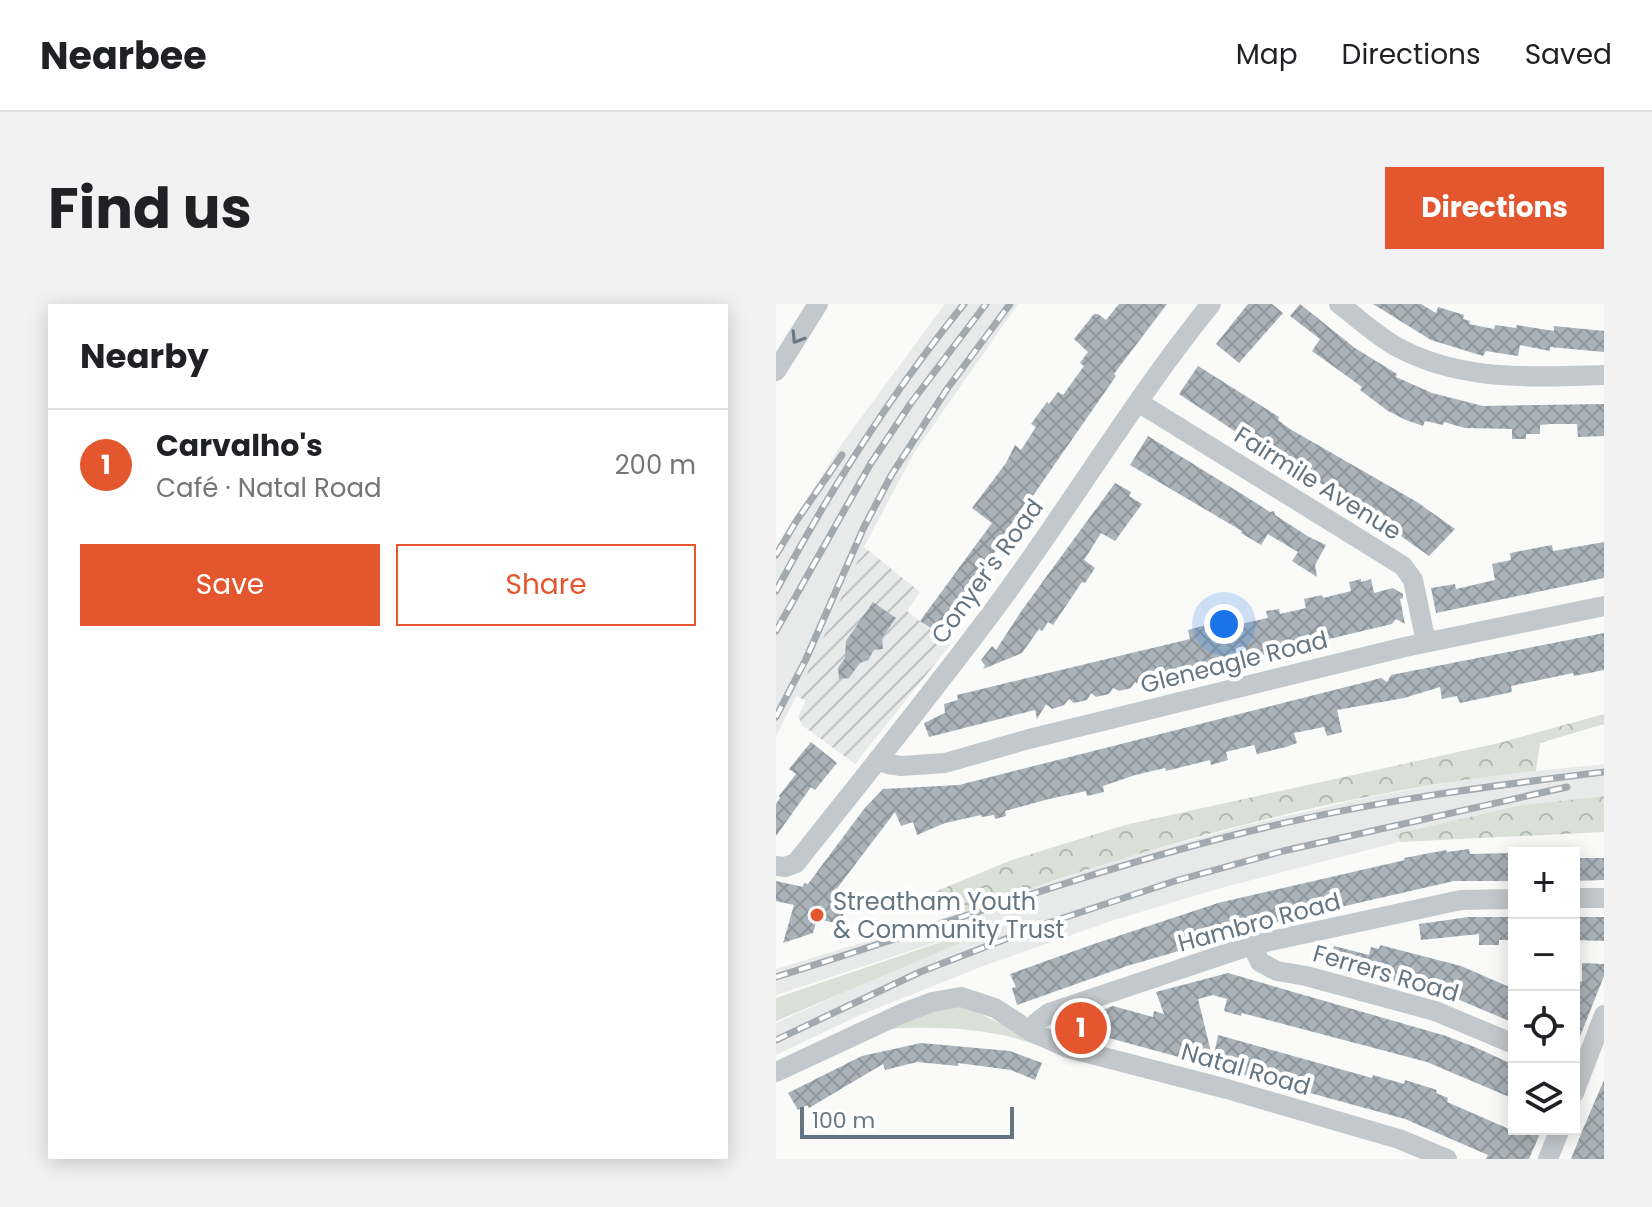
<!DOCTYPE html>
<meta charset="utf-8">
<style>
:root{--surface:#fff;--page:#f2f2f2;--text:#202124;--muted:#757577;--line:#e0e0e0;--accent:#e4572e}
body{margin:0;font-family:Poppins,sans-serif;background:var(--page);color:var(--text)}
.controls{position:absolute;right:24px;bottom:24px;display:grid;overflow:hidden;border-radius:0px;box-shadow:0 4px 20px #0003}
.controls button{width:72px;height:72px;display:grid;place-items:center;padding:0;border:0;border-bottom:2px solid var(--line);background:var(--surface);color:var(--text);font:40px sans-serif}
.scale{position:absolute;left:24px;bottom:20px;width:214px;box-sizing:border-box;padding-left:8px;border:4px solid #657683;border-top:0;font-size:22px;line-height:28px;white-space:nowrap;color:#657683;-webkit-text-stroke:6px #fff;paint-order:stroke}
.you{position:absolute;left:448px;top:320px;width:28px;height:28px;margin:-20px;border:6px solid #fff;border-radius:50%;background:#1a73e8;box-shadow:0 0 0 12px #1a73e833}
.badge{display:grid;place-items:center;width:52px;height:52px;border-radius:50%;background:var(--accent);color:#fff;font-size:26px;font-weight:700}
.pin{position:absolute;translate:-50% -50%;border:4px solid #fff;box-shadow:0 2px 8px #0006}
.list{margin:0;padding:0;list-style:none}
h2{display:flex;justify-content:space-between;align-items:center;height:104px;margin:0;padding:0 32px;font-size:34px}
h2 small{font-size:26px;font-weight:400;color:var(--muted)}
.list li{display:grid;grid-template-columns:52px 1fr auto;gap:24px;align-items:center;box-sizing:border-box;height:112px;padding:0 32px;border-top:2px solid var(--line)}
.list b{display:block;font-size:30px;white-space:nowrap}
.list p{margin:0;font-size:26px;white-space:nowrap;color:var(--muted)}
.list em{font-size:26px;font-style:normal;color:var(--muted)}
.actions{display:flex;gap:16px;padding:24px 32px}
.actions a{flex:1;padding:18px 0;border:2px solid var(--accent);border-radius:0px;text-align:center;font-size:28px;color:var(--accent)}
.actions .main{background:var(--accent);color:#fff}
.icon{flex:none;width:44px;height:44px;fill:none;stroke:currentColor;stroke-width:2;stroke-linecap:round;stroke-linejoin:round}
.map{position:relative;flex:none;width:828px;height:855px;overflow:hidden;border-radius:0px}
header{display:flex;align-items:center;gap:48px;box-sizing:border-box;height:112px;padding:0 40px;background:var(--surface);border-bottom:2px solid var(--line)}
header strong{font-size:38px}
nav{display:flex;gap:44px;margin-inline-start:auto;font-size:28px}
.intro{display:flex;align-items:center;justify-content:space-between;box-sizing:border-box;height:192px;padding:0 48px}
h1{margin:0;font-size:56px}
.button{padding:20px 36px;border-radius:0px;background:var(--accent);color:#fff;font-size:28px;font-weight:700}
main{display:flex;gap:48px;padding:0 48px}
aside{flex:1;background:var(--surface);border-radius:0px;box-shadow:0 4px 20px #0003}
.map>svg:first-child{display:block}
</style>
<header>
<strong>Nearbee</strong>
<nav><a>Map</a><a>Directions</a><a>Saved</a></nav>
</header>
<div class="intro"><h1>Find us</h1><a class="button">Directions</a></div>
<main>
<aside>
<h2>Nearby<small></small></h2>
<ul class="list">
<li><span class="badge">1</span><div><b>Carvalho's</b><p>Café · Natal Road</p></div><em>200 m</em></li>
</ul>
<div class="actions"><a class="main">Save</a><a>Share</a></div>
</aside>
<div class="map">
<svg width="828" height="855" viewBox="0 0 828 855">
<defs>
<pattern id="industrial-furrows" width="10" height="10" patternUnits="userSpaceOnUse" patternTransform="scale(2)"><rect width="10" height="10" fill="#e8e9e9"/><path d="M-1 1l2-2M0 10L10 0M9 11l2-2" fill="none" stroke="#c0c1c2"/></pattern>
<pattern id="forest-crowns" width="20" height="18" patternUnits="userSpaceOnUse" patternTransform="scale(2)"><rect width="20" height="18" fill="#dadfd7"/><path d="M2 6a3 3 0 1 1 6 0M12 15a3 3 0 1 1 6 0" fill="none" stroke="#b4b9b4"/></pattern>
<pattern id="building-cross-hatch" width="8" height="8" patternUnits="userSpaceOnUse" patternTransform="scale(2)"><rect width="8" height="8" fill="#aab3b9"/><path d="M0 0l8 8M0 8l8-8" fill="none" stroke="#8e969c"/></pattern>
</defs>
<rect width="100%" height="100%" fill="#fafaf8"/>
<path fill="#e8e9e9" d="M169,0h73l-104,149 -50,94 -54,123 -34,66v-188l67,-106z
M828,460v32l-83,9 -124,29 2,8 -182,47 -103,31 -128,45 -126,50 -84,40v-32l144,-65 76,-28 -3,-6 -217,71v-26l193,-59 147,-50 127,-34 121,-28 112,-21z"/>
<path fill="url(#industrial-furrows)" d="M88,243l56,45 -13,19 43,34 -95,119 -53,-39 -4,-9 8,-15 -9,-5z"/>
<path fill="#dadfd7" d="M218,620l-3,6 -215,91v-23z
M180,698l84,41 2,4c-52,-20 -103,-21 -159,-18z"/>
<path fill="url(#forest-crowns)" d="M828,410v10l-64,19 -4,28c-142,15 -285,48 -421,90 -51,15 -100,34 -150,50l-1,-11 -39,-4 84,-35 116,-36 374,-82z
M828,492v36l-204,10 -4,-8 125,-29z"/>
<path fill="url(#building-cross-hatch)" d="M343,0h48l-53,70 2,2 -86,124 -2,-1 -27,40 2,2 -67,91 -16,-11 72,-98 -20,-15 34,-45 9,-18 6,5 15,-23 -5,-3 16,-22 2,2 9,-12 5,3 21,-29 -4,-3 8,-11 -14,-13 20,-25h4l8,6z
M472,0h24l11,9 -44,50 -23,-19z
M524,0l55,44 42,26 -1,3 36,16 51,13 121,-2v32l-26,1 -1,-13h-26l-11,1v9h-14v5h-14v-10l-47,-1 -21,-6 -1,3 -18,-4 -2,5 -17,-6 -18,-9 -28,-21 2,-3 -50,-36 8,-12 -30,-23z
M597,0h48l15,9 2,-6 26,8 -1,4 7,2 -1,3 25,5 1,-4 21,3 1,-3 37,6v-5l50,5v21l-54,-5v4l-30,-6 -2,11 -32,-5 -3,5 -52,-16z
M422,62l81,51 -1,3 12,9 127,73 38,27 -26,27 -42,-30 -4,-9 -7,3 -11,-7 -3,-9 -7,2 -11,-7 -3,-7 -10,2v-4l-23,-15 -48,-27 -81,-54z
M372,132l105,65 17,11 4,-1 1,4 34,22 17,8 -11,20 2,12 -25,-16 6,-9 -30,-18 -7,11 -20,-12 1,-2 -112,-66z
M339,179l16,9 -2,4 13,8 -27,37 -14,-8 -17,27 11,8 -10,15 -3,-1 -29,43 -5,-3 -6,9 -3,-2 -17,24 -39,16 2,-3 -4,-6 11,-14 4,4 26,-40z
M828,238v36l-168,35 -5,-25 24,-4 1,5 39,-9 -3,-16 19,-4 -1,-7 42,-8 1,6z
M585,275v3l10,-3 3,14 19,-5 10,6v4l-3,1 5,25 -9,-5 -4,5 -177,42 -2,4 -7,-5 -5,6 -12,3 -6,-4 -5,9 -3,-2 -11,3 -6,-3 -4,6 -12,3 -7,-4 -4,6 -12,3 -6,-3 -4,6 -13,3 -5,-4 -4,7 -13,3 -5,-4 -5,6 -12,4 -6,-5 -9,15 -2,-9 -106,27 -5,-14 21,-10 -1,-9 14,-4 -1,-5 233,-56 -2,-9 21,-6 17,-4 1,7 41,-9 -2,-7 13,-2 1,5 26,-6 -2,-9 18,-4 1,3 28,-7 -2,-9z
M97,298l23,16 -14,20 1,11 -9,1 -6,10 -8,3 -11,15 -10,1 -1,-11 7,-10 1,-17z
M828,329v37l-30,6 -1,-3 -62,13 1,6 -52,11 -3,-7 -15,3 -2,-12 -36,11 -67,12 5,22 -15,4 -3,-9 -30,6 3,10 -11,4 -29,7 -3,-9 -28,7 2,8 -17,5 -1,-5 -44,11 -1,-3 -30,7 -32,11 1,6 -17,4 -1,-5 -37,8 -44,12 1,5 -11,3 -1,-4 -12,2 -1,-2 -36,8 -28,12 -4,-13 -12,4 -6,-14 -60,79 13,3 -7,30 -24,-5 -4,14 -30,10 11,-38 -18,-4v-20l27,6 1,-4 4,1 56,-75 19,-20 76,-4 403,-102 19,-5 6,4 4,-7z
M35,438l26,21 -22,27 -4,-3 -35,49v-32l4,-6 -1,-2 17,-22 -7,-5z
M693,545l1,5 43,-1 1,28h-60l-166,38 -161,47 -110,39 -5,-17 4,-1 -6,-13 81,-29 127,-42 187,-43 -1,-2 42,-8 1,2z
M802,554h26v22l-30,1v-17h4z
M693,613h45v23h-15v5h-20v-11l-58,6 -2,-16z
M798,613h30v24l-30,-1z
M604,641l81,21 53,23v34l-64,-27 -120,-33 4,-17 35,9 2,-8 8,2z
M806,659l22,1v12l-29,73 -1,-70 8,3z
M452,669l218,63 31,12 37,17v34l-87,-37 -185,-49 -1,3 -17,-5 3,-12 -14,-4 -15,4 15,61 5,-25 154,43 1,-3 31,9 1,-4 32,10 -1,3 12,5 -1,4 62,27h33l-13,30h-43l2,-4 -83,-36 -303,-83 -12,-2 -1,4 -21,-6 4,-12 13,4 3,-9 25,-9 40,11 1,-6 10,3 -8,-22z
M145,739l89,8 32,12 -7,17 -24,-10 -53,-7v3l-41,-4 -32,8 -2,-6 -74,44 -2,-3 -9,5 -10,-17 74,-37z
M828,776v79h-33l12,-30z"/>
<g fill="none" stroke-linecap="round" stroke-linejoin="round">
<path stroke="#c3c8cc" stroke-width="20" d="M563,0c19,14 39,33 60,44 64,34 135,29 205,27
M0,67l42,-67
M362,98l265,164 10,14 13,62
M102,455l10,5 13,2 44,-3 84,-24 376,-92 199,-41
M0,562l9,1 11,-4c69,-87 138,-172 203,-260 73,-99 135,-204 212,-299
M798,594h30
M476,641l8,17 17,9 29,5 129,35 79,33
M254,727l6,-8 13,-10 203,-68 209,-45 53,-1
M0,768l127,-59 29,-11 29,-5 34,11 35,23 38,17 159,41 172,50 48,20
M798,789l30,-78
M772,855l12,-30"/>
<g stroke="#a2aab0" stroke-width="7">
<path id="rail" d="M0,251l21,-35 45,-65
M0,287c54,-102 115,-197 188,-287
M0,327l95,-168 40,-60 75,-99
M0,413l30,-58 58,-132 28,-53 55,-85 63,-85
M0,673c162,-50 322,-110 487,-149 112,-27 226,-42 341,-56
M0,736l144,-68 125,-48 130,-43 108,-30 284,-64"/>
</g>
<use href="#rail" stroke="#fff" stroke-width="4" stroke-dasharray="12" stroke-linecap="butt"/>
</g>
<defs><path id="oneway-chevron" d="M-2-3.5L2.5 0L-2 3.5" fill="none" stroke-width="1.6" stroke-linecap="round" stroke-linejoin="round" transform="scale(2)"/></defs>
<use stroke="#6a7a87" href="#oneway-chevron" transform="translate(21 34) rotate(122)"/>
<circle fill="#e4572e" stroke="#fff" stroke-width="3" cx="41" cy="611" r="8"/>
<g text-anchor="middle" dominant-baseline="central" stroke-width="8" stroke-linejoin="round" paint-order="stroke">
<g font-size="24" fill="#657683" stroke="#fff">
<text transform="translate(542 179) rotate(32)">Fairmile Avenue</text>
<text transform="translate(211 267) rotate(-54)">Conyer's Road</text>
<text transform="translate(458 358) rotate(-14)">Gleneagle Road</text>
<text transform="translate(483 618) rotate(-15)">Hambro Road</text>
<text transform="translate(610 669) rotate(16)">Ferrers Road</text>
<text transform="translate(470 765) rotate(16)">Natal Road</text>
</g>
<g font-size="24" fill="#657683" stroke="#fff" text-anchor="start">
<text x="57" y="597">Streatham Youth<tspan x="57" dy="28">&amp; Community Trust</tspan></text>
</g>
</g>
</svg>
<div class="controls">
<button>+</button>
<button>−</button>
<button><svg class="icon" aria-label="locate" viewBox="0 0 24 24"><circle cx="12" cy="12" r="6"/><path d="M12 2v4M12 18v4M2 12h4M18 12h4"/></svg></button>
<button><svg class="icon" aria-label="layers" viewBox="0 0 24 24"><path d="M12 4l9 5-9 5-9-5zM3 14l9 5 9-5"/></svg></button>
</div>
<div class="scale">100 m</div>
<div class="you"></div>
<div class="pin badge" style="left:305px;top:724px">1</div>
</div>
</main>
